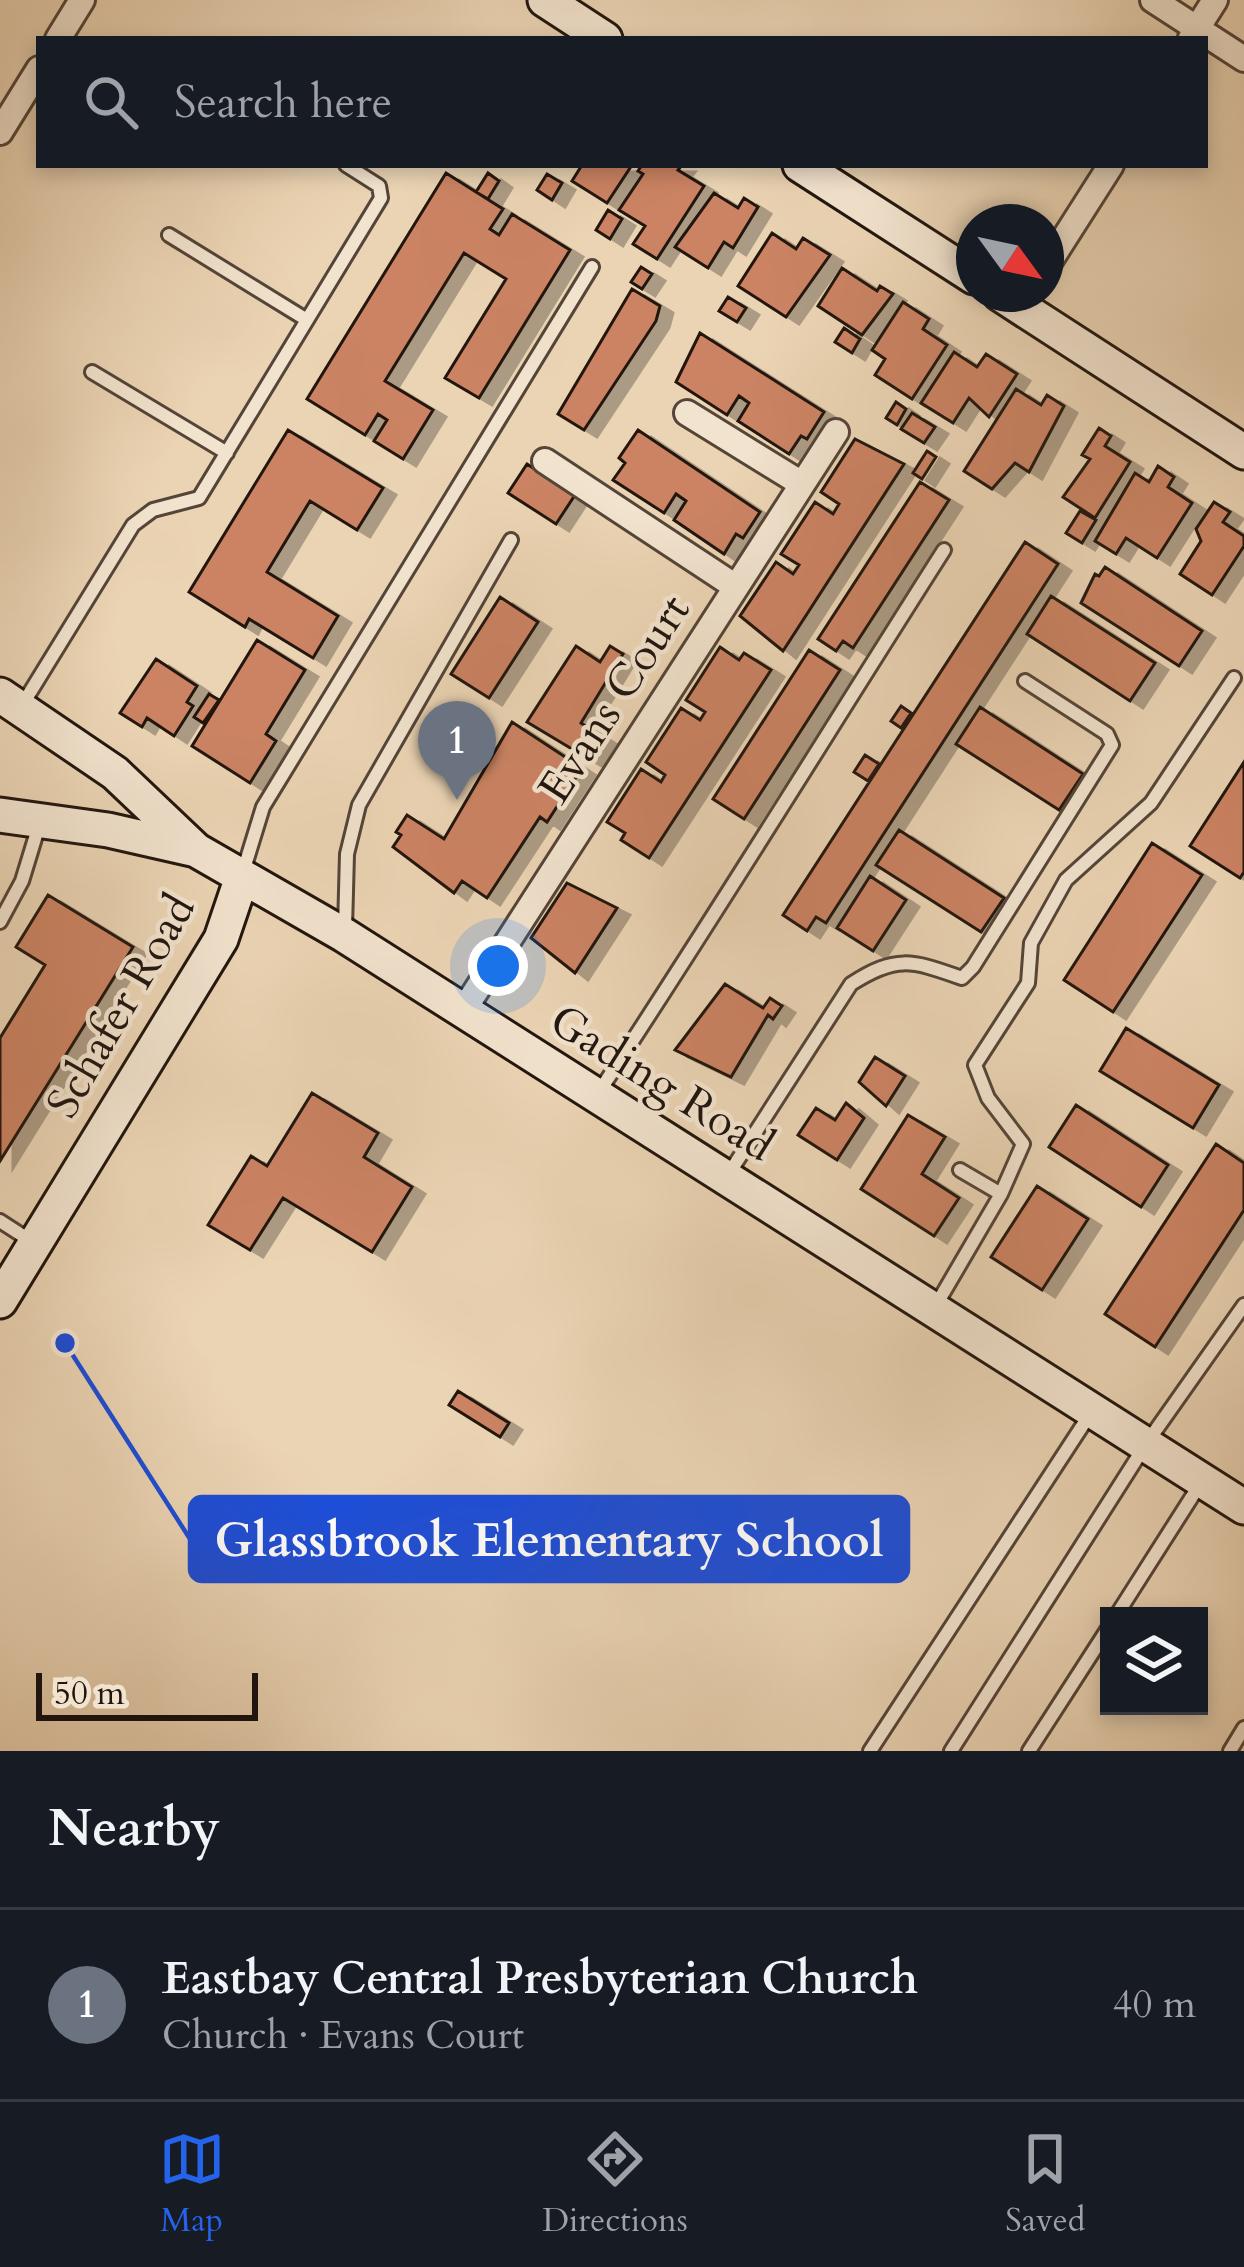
<!DOCTYPE html>
<meta charset="utf-8">
<style>
:root{--surface:#171b24;--page:#20242c;--text:#f1f3f6;--muted:#9ea1a6;--line:#363941;--accent:#2563eb}
body{margin:0;font-family:Cardo,serif;background:var(--page);color:var(--text)}
.controls{position:absolute;right:36px;bottom:36px;display:grid;overflow:hidden;border-radius:0px;box-shadow:0 6px 18px #0003}
.controls button{width:108px;height:108px;display:grid;place-items:center;padding:0;border:0;border-bottom:3px solid var(--line);background:var(--surface);color:var(--text);font:60px sans-serif}
.compass{position:absolute;left:956px;top:204px;width:108px;height:108px;border-radius:50%;background:var(--surface);box-shadow:0 6px 18px #0003;rotate:123deg}
.scale{position:absolute;left:36px;bottom:30px;width:222px;box-sizing:border-box;padding-left:12px;border:6px solid #21150e;border-top:0;font-size:33px;line-height:42px;white-space:nowrap;color:#21150e;-webkit-text-stroke:9px #f2e3ce;paint-order:stroke}
.you{position:absolute;left:498px;top:966px;width:42px;height:42px;margin:-30px;border:9px solid #fff;border-radius:50%;background:#1a73e8;box-shadow:0 0 0 18px #1a73e833}
.badge{display:grid;place-items:center;width:78px;height:78px;border-radius:50%;background:var(--accent);color:#fff;font-size:39px;font-weight:700}
.pin{position:absolute;translate:-50% -99px;filter:drop-shadow(0 3px 6px #0008)}
.pin::after{content:'';position:absolute;top:63px;width:42px;height:36px;background:inherit;clip-path:polygon(0 0,100% 0,50% 100%)}
.list{margin:0;padding:0;list-style:none}
h2{display:flex;justify-content:space-between;align-items:center;height:156px;margin:0;padding:0 48px;font-size:51px}
h2 small{font-size:39px;font-weight:400;color:var(--muted)}
.list li{display:grid;grid-template-columns:78px 1fr auto;gap:36px;align-items:center;box-sizing:border-box;height:192px;padding:0 48px;border-top:3px solid var(--line)}
.list b{display:block;font-size:45px;white-space:nowrap}
.list p{margin:0;font-size:39px;white-space:nowrap;color:var(--muted)}
.list em{font-size:39px;font-style:normal;color:var(--muted)}
.icon{flex:none;width:66px;height:66px;fill:none;stroke:currentColor;stroke-width:2;stroke-linecap:round;stroke-linejoin:round}
.map{position:relative;flex:none;width:1244px;height:1751px;overflow:hidden}
.search{position:absolute;background:var(--surface);box-shadow:0 6px 18px #0003;left:36px;right:36px;top:36px;height:132px;display:flex;align-items:center;gap:30px;box-sizing:border-box;padding:0 42px;border-radius:0px;color:var(--muted);font-size:45px}
.sheet{height:348px;background:var(--surface)}
nav{display:flex;justify-content:space-around;align-items:center;box-sizing:border-box;height:168px;border-top:3px solid var(--line);background:var(--surface);font-size:33px;color:var(--muted)}
nav a{display:grid;justify-items:center;gap:6px}
nav .on{color:var(--accent)}
.map>svg:first-child{display:block}
</style>
<div class="map">
<svg width="1244" height="1751" viewBox="0 0 1244 1751">
<defs>
<filter id="shadow"><feDropShadow dx="13" dy="7" stdDeviation="0" flood-color="#0004"/></filter>
</defs>
<rect width="100%" height="100%" fill="#ebd4b4"/>
<filter id="stains"><feTurbulence type="fractalNoise" baseFrequency=".00167" numOctaves="4"/><feColorMatrix values="0 0 0 0 .2 0 0 0 0 .09 0 0 0 0 .02 0 0 0 .5 -.17"/></filter>
<radialGradient id="worn" r=".72"><stop offset=".6" stop-color="#630" stop-opacity="0"/><stop offset="1" stop-color="#630" stop-opacity=".3"/></radialGradient>
<path fill="#cb8364" stroke="#21150e" stroke-width="3" filter="url(#shadow)" d="M582,165h50l-25,38 -35,-22z
M642,165h40l-4,5 26,16 -47,73 -24,-15 12,-18 -26,-16 24,-36 -5,-3z
M446,173l57,36 -13,20 9,6 13,-21 58,36 -91,148 -34,-20 61,-99 -42,-26 -79,128 48,29 -30,49 -29,-18 13,-21 -9,-6 -13,21 -58,-36z
M488,173l11,8 -11,18 -12,-7z
M547,174l15,9 -10,17 -15,-10z
M714,193l24,15 6,-10 14,9 -25,41 -9,-6 -16,26 -33,-21z
M608,210l14,9 -12,20 -14,-9z
M772,233l24,16 7,-11 27,17 -44,62 -48,-31z
M641,267l11,7 -10,15 -11,-7z
M842,268l35,23 3,-5 13,8 -31,41 -44,-29z
M632,289l28,17 -4,15 -72,109 -26,-16z
M728,297l18,11 -9,14 -18,-11z
M903,302l26,17 -6,10 24,16 -35,54 -37,-24 10,-16 -13,-9z
M844,328l16,11 -8,14 -17,-11z
M700,333l124,79 -17,27 -6,-3 -12,18 -51,-33 11,-18 -10,-7 -12,19 -51,-33z
M954,352l23,15 9,-13 31,20 -28,43 -20,-19 -16,25 -32,-20z
M1016,389l25,16 6,-10 17,11 -35,66 -14,-9 -23,26 -28,-18z
M896,402l10,7 -9,16 -11,-7z
M912,413l23,14 -11,16 -23,-14z
M1099,428l12,8 -6,10 25,16 -35,56 -32,-21 27,-38 -8,-4z
M288,430l95,58 -26,42 -47,-29 -43,71 71,44 -25,42 -64,-39 -4,8 -56,-35z
M638,430l122,82 -17,26 -7,-4 -12,20 -50,-34 12,-19 -10,-7 -12,19 -51,-33 12,-17 -6,-5z
M855,439l49,25 -121,187 -43,-35 36,-54 17,12 6,-9 -18,-11 34,-52 18,12 6,-10 -18,-12z
M927,451l9,6 -14,22 -9,-6z
M527,464l48,31 -19,29 -48,-31z
M1158,466l16,11 -6,10 24,16 -35,55 -31,-20 -10,16 -21,-13 40,-68 14,9z
M920,482l29,18 -96,148 -10,-7 -7,10 -18,-12z
M1214,502l16,10 -7,10 21,14v10l-32,49 -32,-21 21,-33 -5,-12z
M1080,511l16,9 -14,23 -16,-10z
M1025,542l33,22 -232,359 -10,-6 -9,14 -24,-16z
M1105,567l97,64 -23,35 -98,-63 14,-29 4,2z
M1051,596l104,67 -25,38 -103,-67z
M500,597l38,25 -49,76 -38,-24z
M257,640l48,30 -39,64 10,7 -26,42 -58,-37z
M576,646l24,16 10,-16 13,8 -42,69 25,16 -14,22 -65,-39z
M720,647l19,13 5,-7 27,17 -122,188 -28,-18 4,-7 -18,-11 34,-53 20,13 4,-7 -19,-13 35,-54 19,12 5,-8 -19,-12z
M809,650l31,20 -96,149 -31,-20z
M156,659l41,27 -10,16 6,4 -19,30 -27,-18 -5,9 -22,-14z
M209,694l10,6 -16,23 -9,-6z
M901,706l10,7 -10,15 -10,-7z
M980,707l103,67 -24,36 -103,-66z
M512,722l70,46 -35,54 -7,-5 -53,81 -25,-17 -8,12 -61,-46 8,-12 -5,-3 11,-17 37,24z
M865,755l14,9 -11,17 -14,-9z
M1244,762v110l-4,6 -50,-32z
M899,830l105,68 -23,34 -105,-67z
M1152,843l50,32 -89,137 -49,-32z
M870,876l36,24 -33,51 -36,-23z
M567,883l50,25 -42,65 -44,-35z
M48,895l85,52 -133,214v-123l45,-73 -29,-18z
M725,984l38,24 7,-10 12,8 -9,13 -5,-4 -37,62 -56,-27z
M1126,1028l93,57 -26,43 -93,-57z
M875,1057l30,19 -19,30 -27,-24z
M312,1093l66,40 -14,24 48,30 -40,65 -89,-54 -33,52 -42,-25 43,-69 16,10z
M846,1103l18,15 -27,42 -39,-25 18,-27 19,12z
M1076,1105l92,60 -27,42 -92,-60z
M908,1115l37,22 -23,37 37,24 -25,38 -73,-47z
M1216,1144l28,19v47l-89,137 -50,-33z
M1037,1186l51,33 -46,71 -51,-33z
M458,1391l51,32 -9,14 -51,-32z"/>
<g fill="none" stroke-linecap="round" stroke-linejoin="round">
<g stroke="#544538" stroke-width="18">
<path id="lane" d="M169,235l138,85
M92,372l135,81
M21,707l112,-182 20,-15 46,-12 182,-300 -2,-12 -33,-21
M243,872l20,-65 329,-540
M0,922l22,-41 18,-59
M345,928l2,-74 12,-49 152,-265
M597,1095c119,-180 231,-363 347,-545
M728,1175l123,-191c46,-30 62,-23 111,-6l11,-11 139,-222 -5,-11 -82,-53
M1001,1194l22,-50 -35,-46 -13,-33 53,-82 3,-40 35,-63 85,-77 83,-125
M0,1221l34,22
M935,1307l66,-113 -41,-24
M1116,1616l86,-135
M870,1751l222,-340
M951,1751l195,-307 98,-139
M1029,1751l80,-124
M1230,1751l14,-23"/>
</g>
<g stroke="#544538" stroke-width="30">
<path id="street" d="M1153,0l91,59
M1191,38l24,-38
M58,39l24,-39
M0,132l39,-63
M1046,267l65,-102
M687,413l115,71
M545,461l191,126
M463,1011l373,-579"/>
</g>
<g stroke="#21150e" stroke-width="39">
<path id="secondary" d="M545,0l60,39
M800,165l174,112
M1000,294l244,158
M0,695l115,78 80,76
M0,815l108,15 88,20 148,85 900,572
M0,1301l221,-362 21,-62"/>
</g>
<use href="#lane" stroke="#f2e3ce" stroke-width="12"/>
<use href="#street" stroke="#f2e3ce" stroke-width="24"/>
<use href="#secondary" stroke="#f2e3ce" stroke-width="33"/>
</g>
<g text-anchor="middle" dominant-baseline="central" stroke-width="9" stroke-linejoin="round" paint-order="stroke">
<g font-size="45" fill="#21150e" stroke="#f2e3ce">
<text transform="translate(614 699) rotate(-57)">Evans Court</text>
<text transform="translate(121 1006) rotate(-60)">Schafer Road</text>
<text transform="translate(662 1083) rotate(32)">Gading Road</text>
</g>
</g>
<path fill="none" stroke="#1d4ed8" stroke-width="4.5" d="M65 1343L190 1539"/>
<circle fill="#1d4ed8" stroke="#f2e3ce" stroke-width="4.5" cx="65" cy="1343" r="12"/>
<rect fill="#1d4ed8" stroke="#1d4ed8" stroke-width="4.5" x="190" y="1497" width="718" height="84" rx="12"/>
<g font-size="48" text-anchor="middle" font-weight="bold" fill="#fff">
<text x="549" y="1556">Glassbrook Elementary School</text>
</g>
<rect width="100%" height="100%" filter="url(#stains)"/>
<rect width="100%" height="100%" fill="url(#worn)"/>
</svg>
<div class="controls">
<button><svg class="icon" aria-label="layers" viewBox="0 0 24 24"><path d="M12 4l9 5-9 5-9-5zM3 14l9 5 9-5"/></svg></button>
</div>
<svg class="compass" viewBox="-18 -18 36 36"><path d="M0-13l5 13h-10z" fill="#e53935"/><path d="M0 13l5-13h-10z" fill="#9ea1a6"/></svg>
<div class="scale">50 m</div>
<div class="you"></div>
<div class="pin badge" style="left:457px;top:800px;background:#6b7280">1</div>
<div class="search"><svg class="icon" aria-label="search" viewBox="0 0 24 24"><circle cx="10" cy="10" r="6"/><path d="M15 15l6 6"/></svg>Search here</div>
</div>
<section class="sheet">
<h2>Nearby<small></small></h2>
<ul class="list">
<li><span class="badge" style="background:#6b7280">1</span><div><b>Eastbay Central Presbyterian Church</b><p>Church · Evans Court</p></div><em>40 m</em></li>
</ul>
</section>
<nav>
<a class="on"><svg class="icon" aria-label="map" viewBox="0 0 24 24"><path d="M3 6l6-2 6 2 6-2v14l-6 2-6-2-6 2zM9 4v14M15 6v14"/></svg>Map</a>
<a><svg class="icon" aria-label="directions" viewBox="0 0 24 24"><path d="M12 3l9 9-9 9-9-9zM9 14v-3h6M13 9l2 2-2 2"/></svg>Directions</a>
<a><svg class="icon" aria-label="saved" viewBox="0 0 24 24"><path d="M7 4h10v16l-5-4-5 4z"/></svg>Saved</a>
</nav>
